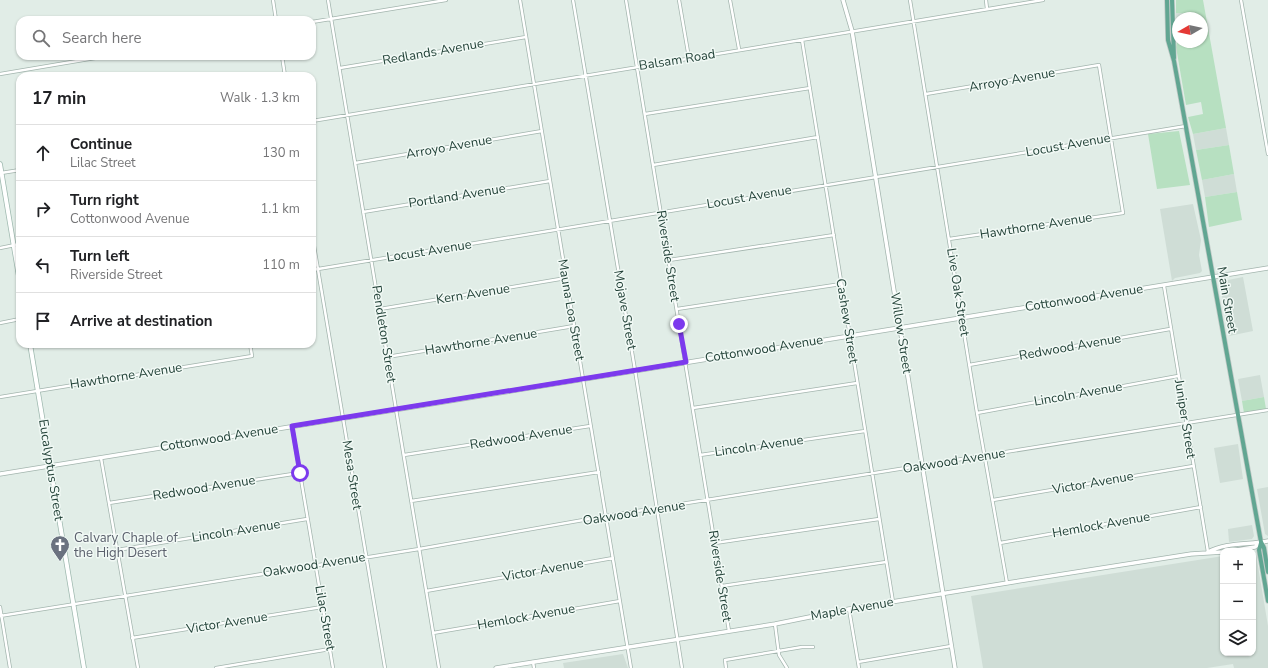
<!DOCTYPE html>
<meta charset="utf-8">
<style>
:root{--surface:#fff;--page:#f6f6f6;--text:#202124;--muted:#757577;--line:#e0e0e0}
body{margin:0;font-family:"Nunito Sans",sans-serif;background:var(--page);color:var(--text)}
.controls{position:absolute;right:12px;bottom:12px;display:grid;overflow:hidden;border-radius:8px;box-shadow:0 1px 3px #0004}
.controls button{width:36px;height:36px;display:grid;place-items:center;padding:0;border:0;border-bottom:1px solid var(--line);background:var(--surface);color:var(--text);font:20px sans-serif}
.compass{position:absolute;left:1172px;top:12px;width:36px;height:36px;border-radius:50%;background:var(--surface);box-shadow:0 1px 3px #0004;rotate:261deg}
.stop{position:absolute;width:12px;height:12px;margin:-9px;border:3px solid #7c3aed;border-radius:50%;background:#fff}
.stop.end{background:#7c3aed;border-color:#fff;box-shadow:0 1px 4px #0008}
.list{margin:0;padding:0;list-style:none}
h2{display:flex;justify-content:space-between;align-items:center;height:52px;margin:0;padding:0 16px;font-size:17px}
h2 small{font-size:13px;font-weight:400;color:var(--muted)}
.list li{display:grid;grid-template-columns:26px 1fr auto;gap:12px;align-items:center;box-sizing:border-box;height:56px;padding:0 16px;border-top:1px solid var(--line)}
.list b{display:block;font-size:15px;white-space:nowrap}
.list p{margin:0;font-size:13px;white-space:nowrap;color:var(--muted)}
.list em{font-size:13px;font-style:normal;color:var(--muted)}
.icon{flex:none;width:22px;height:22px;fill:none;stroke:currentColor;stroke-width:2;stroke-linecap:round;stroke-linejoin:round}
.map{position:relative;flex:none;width:1268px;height:668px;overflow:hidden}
.search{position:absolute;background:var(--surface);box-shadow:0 1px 3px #0004;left:16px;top:16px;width:300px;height:44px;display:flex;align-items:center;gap:10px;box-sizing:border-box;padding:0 14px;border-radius:12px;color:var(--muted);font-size:15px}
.panel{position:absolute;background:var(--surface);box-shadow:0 1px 3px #0004;left:16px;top:72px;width:300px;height:276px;border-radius:12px}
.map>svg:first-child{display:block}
</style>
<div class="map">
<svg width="1268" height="668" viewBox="0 0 1268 668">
<rect width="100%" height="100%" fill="#e1ede7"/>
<path fill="#cfddd6" d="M1176,13l18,1v4h-16l-1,24z
M1226,128l3,17 -33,5 -3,-16z
M1234,174l3,18 -32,5 -3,-17z
M1193,204l8,36 -2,15 3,16 -2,2 -25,5 -3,3 -12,-72z
M1243,277l10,54 -24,5 -9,-52 3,-3z
M1260,375l4,22 -22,4 -4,-22z
M1238,444l5,35 -23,4 -6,-35z
M1268,487v49l-3,-2 -8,-45z
M1252,525l2,11 -2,3 -23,3 -1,-13z
M1253,552l3,2 12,72v42h-34l-1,-4 -26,4h-224l-12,-72 252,-40v97h30z
M623,654l5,14h-64l-1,-5z"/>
<path fill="#b7e0c1" d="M1176,0h27l23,128 -33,6 -5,-17 15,-3 -2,-12 -15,3 -10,-58 1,-5h25v-24h-8v-4l-18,-1z
M1179,131l11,54 -33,4 -9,-55z
M1229,145l5,29 -32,6 -6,-30z
M1237,192l5,28 -33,7 -4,-30z
M1264,397l2,12 -22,4 -2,-12z"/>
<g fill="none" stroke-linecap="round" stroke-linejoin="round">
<g stroke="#a3b5ae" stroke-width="4">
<path id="minor" d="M273,0l3,20
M328,0l111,668
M520,0l111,668
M573,0l62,370 47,298
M626,0l103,631
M679,0l10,58
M730,0l9,49
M910,0l67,413 30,170
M986,0l1,9
M1241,0l27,154
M312,22l134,-22
M802,40l91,562
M282,56l3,20
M340,68l186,-31
M0,74l107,-18
M926,94l173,-29 24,148 -174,26
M645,114l165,-26
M312,121l731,-121
M355,163l187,-32
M653,165l165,-28
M1,173l19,-3
M363,212l187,-31
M312,234l73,434
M0,248l20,-4
M669,260l165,-25
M312,270l874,-144
M1164,286l44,266
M380,309l186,-31
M677,309l164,-25
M0,323l20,-4
M387,357l187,-31
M969,365l201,-36
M0,397l252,-41 -2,-12
M693,408l164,-25
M977,413l201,-37
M292,426l41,242
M404,455l186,-29
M700,455l165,-24
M101,458l37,210
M993,500l200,-34
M411,501l188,-29
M109,503l190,-30
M715,543l164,-24
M1000,543l201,-36
M117,550l190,-31
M722,586l164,-24
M426,591l187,-33
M0,607l10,61
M849,609l10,59
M0,616l419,-67 187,-33 662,-106
M775,624l4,31 8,13
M433,633l187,-32
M132,638l190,-31
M533,662l1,6
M858,662l93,-16
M216,668l114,-19
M726,668l-1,-8 77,-13h11"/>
</g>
<g stroke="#a3b5ae" stroke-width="5">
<path id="tertiary" d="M843,0l9,31 103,637
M0,474l1268,-206
M1230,551l25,-4 6,-5
M1208,552c18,-10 41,-7 60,-11
M496,668l279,-44 74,-15 158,-26 184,-29 32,-2"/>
</g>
<g stroke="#9eb9af" stroke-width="5.5">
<path id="secondary" d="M0,164l20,119
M30,344l54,324"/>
</g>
<g stroke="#c0c9c6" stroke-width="5.5">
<path id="primary" d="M1167,0l1,40 6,21 87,481 3,6 4,24
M1172,0l2,58
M1261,543l-2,7 9,51"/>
</g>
<use href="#minor" stroke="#fff" stroke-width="2.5"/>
<use href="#tertiary" stroke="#fff" stroke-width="3.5"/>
<use href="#secondary" stroke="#fff" stroke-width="4"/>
<use href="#primary" stroke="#61a692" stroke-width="4"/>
</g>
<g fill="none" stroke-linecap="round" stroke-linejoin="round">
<path stroke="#7c3aed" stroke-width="5" d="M300,473l-8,-47 394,-64 -7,-38"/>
</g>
<defs>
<g id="church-pin" transform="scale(1)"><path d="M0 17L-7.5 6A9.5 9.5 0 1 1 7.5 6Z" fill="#6b7280" stroke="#f1f9f5"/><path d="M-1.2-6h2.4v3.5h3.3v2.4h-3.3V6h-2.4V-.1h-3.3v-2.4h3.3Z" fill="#fff"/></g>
</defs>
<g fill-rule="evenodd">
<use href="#church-pin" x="60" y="545"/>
</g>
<g text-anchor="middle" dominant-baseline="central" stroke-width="3" stroke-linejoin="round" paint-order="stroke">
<g font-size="13" fill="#1f3f35" stroke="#f1f9f5">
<text transform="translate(433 52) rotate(-10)">Redlands Avenue</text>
<text transform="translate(677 60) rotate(-9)">Balsam Road</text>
<text transform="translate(1012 80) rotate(-10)">Arroyo Avenue</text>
<text transform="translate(1068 145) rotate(-10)">Locust Avenue</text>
<text transform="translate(449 147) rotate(-10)">Arroyo Avenue</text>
<text transform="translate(457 196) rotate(-9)">Portland Avenue</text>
<text transform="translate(749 197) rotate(-10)">Locust Avenue</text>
<text transform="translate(1036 226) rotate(-9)">Hawthorne Avenue</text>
<text transform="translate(429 251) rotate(-9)">Locust Avenue</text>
<text transform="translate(668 256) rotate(81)">Riverside Street</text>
<text transform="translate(958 292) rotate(81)">Live Oak Street</text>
<text transform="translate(473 294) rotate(-9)">Kern Avenue</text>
<text transform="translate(1084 298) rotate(-9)">Cottonwood Avenue</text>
<text transform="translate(1227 300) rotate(80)">Main Street</text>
<text transform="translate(571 310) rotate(80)">Mauna Loa Street</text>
<text transform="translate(625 310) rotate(80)">Mojave Street</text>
<text transform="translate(847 321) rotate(81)">Cashew Street</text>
<text transform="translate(901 333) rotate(81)">Willow Street</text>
<text transform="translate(384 334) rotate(81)">Pendleton Street</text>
<text transform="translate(481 342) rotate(-9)">Hawthorne Avenue</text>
<text transform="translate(1070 347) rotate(-10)">Redwood Avenue</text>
<text transform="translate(764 349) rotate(-9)">Cottonwood Avenue</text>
<text transform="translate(126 376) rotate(-9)">Hawthorne Avenue</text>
<text transform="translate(1078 394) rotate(-10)">Lincoln Avenue</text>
<text transform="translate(1185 419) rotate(81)">Juniper Street</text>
<text transform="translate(521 437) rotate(-9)">Redwood Avenue</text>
<text transform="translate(219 438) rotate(-9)">Cottonwood Avenue</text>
<text transform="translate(759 446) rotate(-8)">Lincoln Avenue</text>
<text transform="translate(954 461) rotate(-9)">Oakwood Avenue</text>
<text transform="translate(51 470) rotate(81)">Eucalyptus Street</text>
<text transform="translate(352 475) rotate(81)">Mesa Street</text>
<text transform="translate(1093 483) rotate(-10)">Victor Avenue</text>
<text transform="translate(204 488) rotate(-9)">Redwood Avenue</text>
<text transform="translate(634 513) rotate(-9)">Oakwood Avenue</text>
<text transform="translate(1101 525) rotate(-10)">Hemlock Avenue</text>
<text transform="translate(236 531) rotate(-9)">Lincoln Avenue</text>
<text transform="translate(314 565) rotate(-9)">Oakwood Avenue</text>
<text transform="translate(543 570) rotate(-10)">Victor Avenue</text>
<text transform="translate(720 576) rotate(81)">Riverside Street</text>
<text transform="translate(852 609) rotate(-10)">Maple Avenue</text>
<text transform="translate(526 617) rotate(-10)">Hemlock Avenue</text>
<text transform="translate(325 618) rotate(80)">Lilac Street</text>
<text transform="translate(227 623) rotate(-9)">Victor Avenue</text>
</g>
<g font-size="13" fill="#5b616d" stroke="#f1f9f5" text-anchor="start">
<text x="74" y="538">Calvary Chaple of<tspan x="74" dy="15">the High Desert</tspan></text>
</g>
</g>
</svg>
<div class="controls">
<button>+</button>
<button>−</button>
<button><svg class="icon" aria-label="layers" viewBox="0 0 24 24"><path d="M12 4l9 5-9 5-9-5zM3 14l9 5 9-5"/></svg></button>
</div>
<svg class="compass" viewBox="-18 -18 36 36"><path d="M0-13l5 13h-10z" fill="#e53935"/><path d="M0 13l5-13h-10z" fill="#757577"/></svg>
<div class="stop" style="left:300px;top:473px"></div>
<div class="stop end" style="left:679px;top:324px"></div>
<div class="search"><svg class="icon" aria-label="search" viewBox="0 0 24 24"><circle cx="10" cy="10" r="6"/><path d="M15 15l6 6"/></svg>Search here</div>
<section class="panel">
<h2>17 min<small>Walk · 1.3 km</small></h2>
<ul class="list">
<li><svg class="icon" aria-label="ahead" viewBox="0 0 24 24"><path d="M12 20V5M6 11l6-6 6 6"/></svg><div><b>Continue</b><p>Lilac Street</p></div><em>130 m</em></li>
<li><svg class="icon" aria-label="right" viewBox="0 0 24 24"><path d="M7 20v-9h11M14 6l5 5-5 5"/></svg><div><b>Turn right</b><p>Cottonwood Avenue</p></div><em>1.1 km</em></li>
<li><svg class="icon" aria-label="left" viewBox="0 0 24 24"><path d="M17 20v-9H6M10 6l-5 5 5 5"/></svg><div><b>Turn left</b><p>Riverside Street</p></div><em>110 m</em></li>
<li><svg class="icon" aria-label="arrive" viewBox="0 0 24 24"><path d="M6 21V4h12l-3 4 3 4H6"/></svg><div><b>Arrive at destination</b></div></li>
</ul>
</section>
</div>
